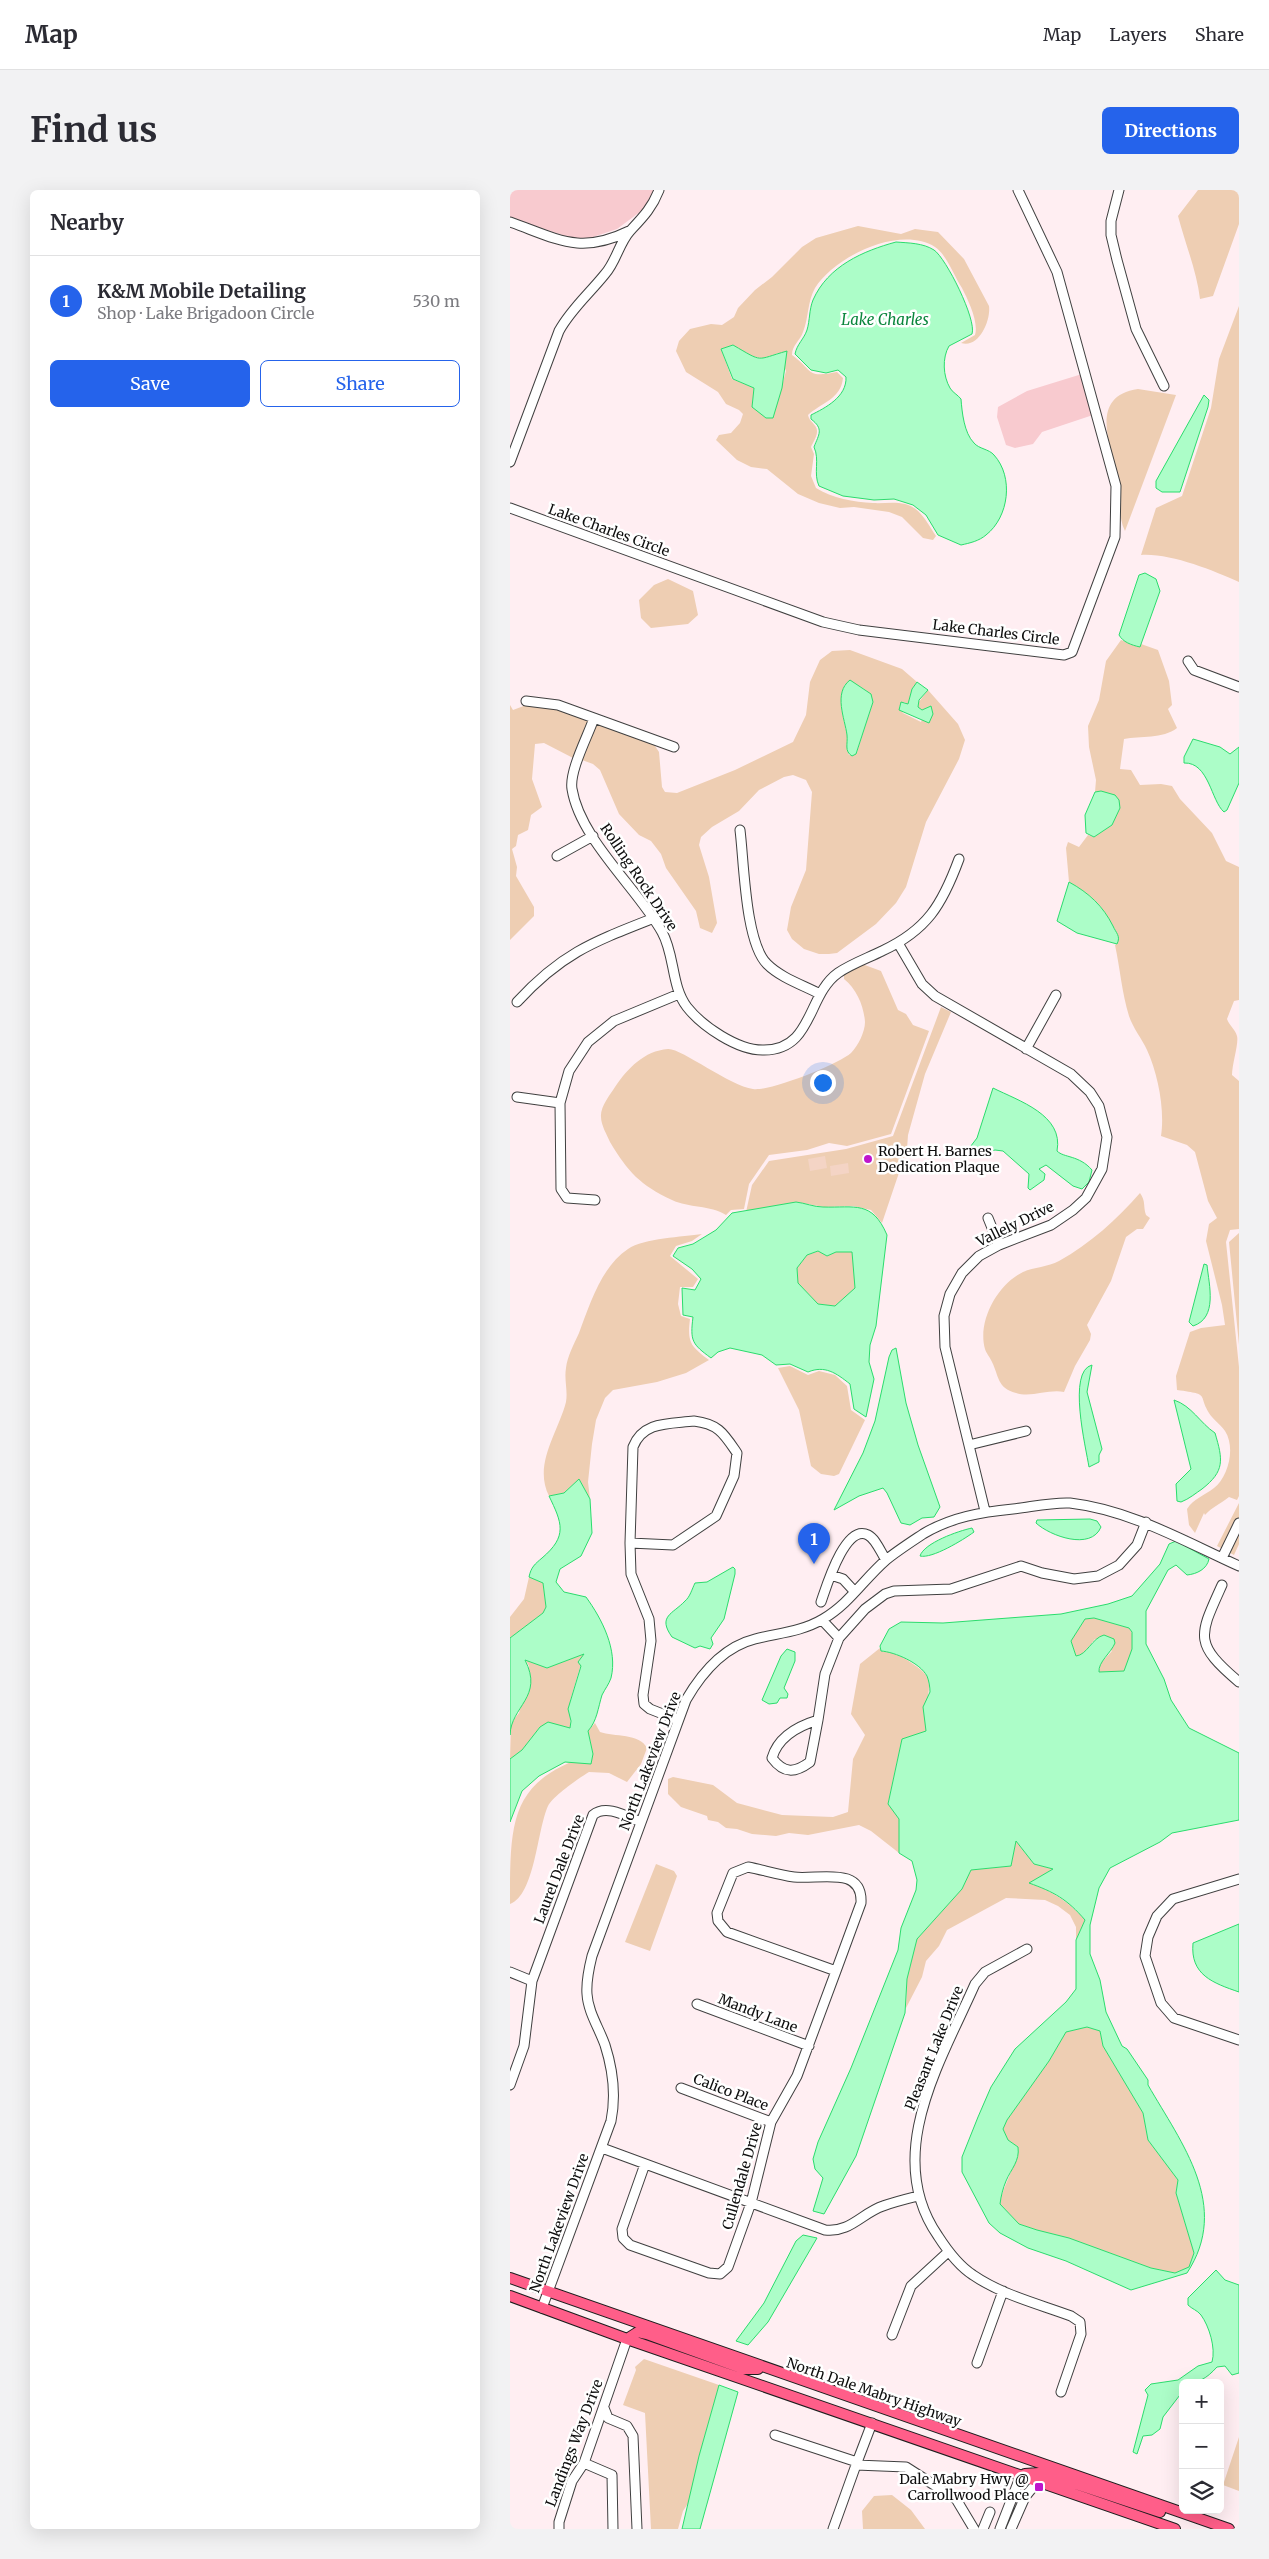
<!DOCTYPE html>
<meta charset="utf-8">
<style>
:root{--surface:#fff;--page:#f2f2f3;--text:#2b2b33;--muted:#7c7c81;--line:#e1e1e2;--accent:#2563eb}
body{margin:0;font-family:Merriweather,serif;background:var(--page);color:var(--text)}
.controls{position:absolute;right:15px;bottom:15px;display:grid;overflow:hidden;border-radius:8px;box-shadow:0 5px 20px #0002}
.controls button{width:45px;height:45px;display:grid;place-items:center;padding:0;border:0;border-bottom:1px solid var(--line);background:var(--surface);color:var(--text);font:25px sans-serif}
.you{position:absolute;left:312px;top:892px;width:18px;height:18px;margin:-12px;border:4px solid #fff;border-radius:50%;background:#1a73e8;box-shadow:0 0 0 8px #1a73e833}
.badge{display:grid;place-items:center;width:32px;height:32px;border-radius:50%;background:var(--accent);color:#fff;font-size:16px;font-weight:700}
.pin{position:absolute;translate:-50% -41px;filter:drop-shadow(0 1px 2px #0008)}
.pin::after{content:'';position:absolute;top:26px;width:18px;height:15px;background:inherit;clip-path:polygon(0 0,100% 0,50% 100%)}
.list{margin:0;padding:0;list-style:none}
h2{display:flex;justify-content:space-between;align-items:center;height:65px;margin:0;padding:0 20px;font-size:21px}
h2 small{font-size:16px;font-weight:400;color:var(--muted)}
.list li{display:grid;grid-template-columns:32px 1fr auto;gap:15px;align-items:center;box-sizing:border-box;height:90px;padding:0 20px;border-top:1px solid var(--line)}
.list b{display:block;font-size:19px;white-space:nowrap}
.list p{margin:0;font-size:16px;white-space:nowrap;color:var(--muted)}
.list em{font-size:16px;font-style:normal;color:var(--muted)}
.actions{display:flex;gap:10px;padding:15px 20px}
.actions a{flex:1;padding:11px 0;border:1px solid var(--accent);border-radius:8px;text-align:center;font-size:18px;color:var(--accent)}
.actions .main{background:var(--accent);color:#fff}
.icon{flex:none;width:28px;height:28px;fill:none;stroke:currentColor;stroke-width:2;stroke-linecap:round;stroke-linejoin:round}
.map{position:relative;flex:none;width:729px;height:2339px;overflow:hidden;border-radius:8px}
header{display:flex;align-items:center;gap:30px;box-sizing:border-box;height:70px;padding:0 25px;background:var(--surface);border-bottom:1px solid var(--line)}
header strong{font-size:24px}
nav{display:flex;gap:28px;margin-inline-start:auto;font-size:18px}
.intro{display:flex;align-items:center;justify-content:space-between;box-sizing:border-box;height:120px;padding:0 30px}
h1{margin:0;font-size:35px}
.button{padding:12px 22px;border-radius:8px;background:var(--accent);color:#fff;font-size:18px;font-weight:700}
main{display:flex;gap:30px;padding:0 30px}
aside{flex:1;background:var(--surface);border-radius:8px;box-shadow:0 5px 20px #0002}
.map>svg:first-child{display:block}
</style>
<header>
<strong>Map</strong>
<nav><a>Map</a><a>Layers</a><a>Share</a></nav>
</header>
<div class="intro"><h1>Find us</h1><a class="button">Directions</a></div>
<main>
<aside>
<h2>Nearby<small></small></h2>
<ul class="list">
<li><span class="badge">1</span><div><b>K&amp;M Mobile Detailing</b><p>Shop · Lake Brigadoon Circle</p></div><em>530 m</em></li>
</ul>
<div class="actions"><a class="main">Save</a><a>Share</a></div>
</aside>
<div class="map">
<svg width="729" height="2339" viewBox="0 0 729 2339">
<rect width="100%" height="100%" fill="#ffeef2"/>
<path fill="#f8cacf" d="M0,0h144l-6,16 -31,23 -36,12 -71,-23z
M572,184l11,41 -51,17 -9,12 -18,4 -9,-3 -9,-28 1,-10 29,-16z"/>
<path fill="#eeceb3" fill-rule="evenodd" d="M688,0h41v34l-26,72 -13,3c-3,-27 -15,-56 -22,-83z
M348,36l43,8 14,-5 23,3 26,27 25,47c2,14 -10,43 -28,37l14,-8c4,-13 -7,-35 -13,-47 -8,-12 -15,-33 -27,-41 -35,-22 -100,9 -120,41 -8,15 -6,29 -12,44 -3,9 -11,13 -11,23 23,17 13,23 45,17l6,6c-2,21 -22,25 -35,37 1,7 10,10 9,17 0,4 -4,11 -6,15l3,7 -3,22 5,12c16,10 38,14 57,15 15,1 32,-4 45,8 8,8 12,16 18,25l-3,4 -10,-2 -21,-21 -13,-5 -35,-5 -14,1 -21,-5 -21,-9 -31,-25 -16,-2 -14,-7 -21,-20 3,-5 12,-2 9,-10 3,-9 -4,-4 -13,-6 -8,-12 -32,-20 -10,-21 3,-10 11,-12 21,-5 11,1 12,-8 4,-9 17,-18 17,-13 30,-30 14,-9zM223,155c16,10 27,19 45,8l8,18 -13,47 -21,-11 2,-19 -22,-9 -11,-30z
M729,116v276c-27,-12 -69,-29 -98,-27l15,-47 26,-12 29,-88 8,-49z
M628,199l38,6 -51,136c-7,-14 -4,-29 -6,-45 -4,-33 -35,-89 19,-97z
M158,389l25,12 5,24 -10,9 -37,4 -10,-10 -2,-18 15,-15z
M611,450l18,6 2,-2 17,6 11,31 3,24 -4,4 9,19c-14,11 -37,8 -53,11l-4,30 11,1 9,15 21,-1 11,2 8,13 32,34 14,28 13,6v133l-5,1 -7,18c2,6 8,10 10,17 2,7 -5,28 -5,39l7,6v148l-9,1 -4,12 13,125v129l-2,4 -8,-3c-9,7 -17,10 -24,18l-1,-2 -9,20 -6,-8 -2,-16c7,-11 17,-13 27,-21 14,-11 22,-40 11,-57 -3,-5 -9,-9 -13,-14 -17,-23 2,-22 -35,-27l-1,-14 14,-44 11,-4 24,-3 -3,-20 -16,-64 3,-17 8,-6 -9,-17 -13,-49 -8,-7 -26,-9c4,-26 -3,-62 -14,-86 -5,-11 -14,-22 -18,-34 -7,-22 -9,-48 -14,-71l2,-1c-7,-32 -20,-46 -48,-62l-3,-34 2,-6 11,5 9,-12 6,2 18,-12 8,-17 -19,-17 -6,1 1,-12 -7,-33 -1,-21 11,-26 7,-39z
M340,460l52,19 15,13 -5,7 -4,15 -4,-2 -5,5 4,6 18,9 4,-12 -7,-1v-6l10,-13 30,34 7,16 -6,19 -33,63 -20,65 -10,16 -20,21 -39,29 -8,1h-10l-15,-5 -12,-10 -5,-9 4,-23 15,-37 6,-78 -6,-12 -13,-5 -9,2 -25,13 -20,21 -27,16 -11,10 -2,8 10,32 8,46 -5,10 -12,-5 -4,-17 -30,-43 -5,-14 -10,-13 -12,-6 -20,-21 -19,-44 -7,-6 -11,-4 14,-38 57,21 6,9 3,35 3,5 12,1 58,-23 58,-28 13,-27 4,-33 10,-22 12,-9zM335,494c13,0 25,5 28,18l-16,50 -8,3c-3,-7 -1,-13 -2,-20 -4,-21 -9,-29 -2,-51z
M19,514l28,4 33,12 -15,39 -31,-16 -9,1 -3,35 10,28 -11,8 -3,15 -10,5 -2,11 -4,3 5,18 -1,9 18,31v9l-24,24v-235l3,5z
M352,774l19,7 17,39 8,4 7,11 16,6 -38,103 -44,12 -18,-3 -22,7 -38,5 -20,29 -5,25 -13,1 -5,5c-16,-10 -37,-7 -54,-15 -32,-15 -44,-28 -62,-58 -3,-7 -9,-17 -9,-25 -1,-10 9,-22 14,-30 13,-19 29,-36 53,-38 13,-1 62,37 85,40 16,3 86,-25 98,-36 7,-7 14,-21 14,-31 -1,-15 -8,-33 -21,-43v-6z
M431,817l10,5 -26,62 -17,61 -1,14 -25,74 -11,-13 -18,-4 -29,1 -28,-5 -50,10 6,-27 17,-24 77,-12 47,-13z
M630,1003c6,8 3,14 6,22l4,3 -7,11h-6l-11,8 -15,44 -24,44 4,9 -1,6 -15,26 -11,26c-16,-3 -33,6 -48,1 -19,-5 -17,-17 -24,-31 -2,-5 -6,-9 -7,-13 -8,-28 13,-65 38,-77 11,-5 25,-5 36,-11 31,-17 58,-42 81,-68z
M729,1043v112l-10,-103z
M192,1044l-10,7 -16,5 -6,10 28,23 -5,8h-13l-2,17 3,12 9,3c-3,24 1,27 19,41l-23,13 -29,9 -44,8 -8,8 -9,22 -4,24 -4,38 2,17 -11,-20 -15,14 -15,3c-16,-32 9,-63 17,-94 2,-12 -2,-22 0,-34 1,-11 8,-24 13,-35 11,-29 22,-66 49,-84 16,-11 55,-12 74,-15z
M309,1061l8,5 9,-4h16l4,36 -21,18 -17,-2 -20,-21 -1,-15 10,-13z
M280,1176l18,9 11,-4 16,4 12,11 4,24 14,10 -26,54 -5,2 -13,-2 -10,-8 -12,-56 -21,-42z
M729,1313v41l-5,11 -17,-9z
M19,1387l14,6 3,24 -3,6 -33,25v-21l14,-18z
M584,1428l35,10c9,11 1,32 -5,43l-25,1 1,-8 12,-13 -17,-12 -12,15 -7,2 -5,-15 14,-22z
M370,1458l1,3c11,1 21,5 29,11 23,15 20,18 17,42 -1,9 -1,18 -1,28l-24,7 -14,64 11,16v34l-28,-22 -12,-6 -51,10 -19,-2 -13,3 -24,-2 -15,-5 -11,-1 -8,-6 -10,-2 -1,-4 -26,-9 -13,-13v-15l5,-2 40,8 24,18 45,12 51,2 15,-5 5,-53 12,-24 -14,-21 9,-50z
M74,1464l-14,47v27l-12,-3 -18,2 -18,23 -12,9 1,-36 8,-10 10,-39v-8l-4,-7 22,9z
M85,1533l5,9c14,5 40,1 47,16l-6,16 -14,18 -18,-9 -20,-1c-10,6 -36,24 -41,34 -11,24 -13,89 -38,98 0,-85 0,-124 83,-150l-5,-23z
M506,1651l18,23 19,5 -23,14c23,9 38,18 55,37l-9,20v-13l-6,-12 -12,-9 -13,-6 -39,-2 -59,32 -8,16 -13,15 -4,16 -16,31 1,-29 10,-40 45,-50 9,-19 40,-4z
M146,1674l18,7 3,5 -27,75 -25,-9z
M577,1837l13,4 3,15 40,67 5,27 30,40 -2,13 18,60 -5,15 -14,5 -24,-5 -82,-30 -32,-8 -18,-6 -19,-20c3,-20 16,-36 18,-57l-10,-7 -5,-11 4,-9 42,-59 17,-29z
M134,2169l75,26 -20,71 -10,46 -6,9 -5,18h-27l-6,-116 -22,-8 13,-35 -1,-3z
M729,2247v54l-16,-6z
M382,2305l19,15 14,19h-62l-1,-18 12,-15z"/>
<path fill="#f4d4c5" d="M315,966l2,12 -17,3 -2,-12z
M338,973l1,10 -18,3 -1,-10z"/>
<path fill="#acfdc8" stroke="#2bdc6d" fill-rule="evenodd" d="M386,52c13,1 27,1 38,8 12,8 43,70 38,84l-23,12c-7,12 -6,30 1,42 2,4 8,7 11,11 1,13 3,34 13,44 5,6 15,6 20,12 20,22 15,62 -8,80 -7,6 -16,8 -25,10l-23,-10 -12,-20 -13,-10 -19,-6 -20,1 -31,-4 -24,-10c-6,-13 1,-26 -5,-39 5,-13 10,-18 -3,-28v-4c14,-7 36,-18 35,-38l-8,-7 -12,3 -15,-3 -16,-16c2,-10 9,-15 12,-24 3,-10 2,-20 6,-30 15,-34 50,-49 83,-58z
M223,155c31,18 22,15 54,6l-5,37 -9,30h-7l-14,-11 2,-19 -21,-9 -12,-30z
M694,205l5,5 -1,7 -28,85h-18l-6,-4v-7z
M635,383l11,6 4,12 -20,56c-9,-2 -17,-5 -21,-12l20,-60z
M340,490l21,14 2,8 -17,52 -4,2c-8,-5 -4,-12 -5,-21 -2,-16 -14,-42 3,-55z
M407,492l11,8 -9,10 -1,7 4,3 9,-4 2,8 -4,9 -30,-13 2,-8 7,2 4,-15z
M683,549l27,8 10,7 9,-7v36l-12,27 -3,2c-13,-11 -15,-50 -40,-49v-6z
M591,601l14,4 4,5 1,8 -8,17 -18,12 -8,-4 -1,-18 10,-23z
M559,692c20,11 34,24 44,44 3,7 8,10 4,18l-40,-11 -20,-12z
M483,898c26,13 71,27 64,63 7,7 22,4 35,19l-3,12 -7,7 -9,-3 -27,-21 -7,4 6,5 -1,6 -14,10 -2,-2 1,-14 -26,-23 -8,-1 -15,4 -13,-3 10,-13z
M286,1012c9,1 18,5 27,5 32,1 49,-7 64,28l-11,91 -6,19 -1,17 5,17 -8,38 -12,-8 -4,-25c-14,-11 -25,-19 -42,-12l-18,-8 -14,1 -14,-10 -32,-7 -12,4 -7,6c-19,-14 -21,-17 -18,-41l-10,-2 -1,-27 13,2 6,-11 -9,-10 -19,-13 5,-8 15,-4 23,-14 16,-17zM308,1061l9,5 9,-4h16l3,36 -20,18 -17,-2 -20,-21 -1,-15 10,-13z
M694,1074l3,1c2,20 11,53 -14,61l-4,-4z
M386,1158l10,55 12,42 22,62 -6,10 -12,1 -12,7 -9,-2 -14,-30 -4,-5 -24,8 -25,14 29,-57 12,-32 14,-64 3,-7z
M582,1175l-5,27 15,57 -3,6v7l-10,5c-3,-19 -22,-96 3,-102z
M664,1210c18,6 26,23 41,33 8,27 10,38 -13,56 -6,4 -13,10 -21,13l-4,-1 -1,-17 15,-15z
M69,1289l11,20 2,34 -11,23 -21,13 -4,13 8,10 22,5c16,22 32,53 25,81 -2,6 -6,11 -9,17 -4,13 -5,26 -14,36l5,23 -2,10 -26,-2 -26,14 -17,15 -12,31v-63l12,-9 18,-23 8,-5 22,6 1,-7 -3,-12 13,-43 -3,-4 6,-8 -37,14 -22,-8c19,37 -14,46 -15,75v-97l33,-25 3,-6 -3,-24 -14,-6c2,-10 6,-13 13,-19 26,-22 20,-35 7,-62l15,-3z
M580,1329l7,2 4,6c-10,24 -51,9 -65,-4l1,-3z
M462,1338l2,4c-11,8 -42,27 -54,24 4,-13 38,-25 52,-28z
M666,1351l33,18c-2,10 -12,15 -22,16l-11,-10 -8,5 -22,41v33l18,35 7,21 18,28 50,25v67l-67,13 -12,9 -50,26 -11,20 -9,37v29l10,26 6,32 16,34 5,3 21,31v5c34,59 83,121 39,188l-56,17 -65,-29 -38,-13 -28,-15 -11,-10 -27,-51v-15l16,-40 13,-30 24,-38 51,-47 10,-13v-49l9,-20c-18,-21 -31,-28 -56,-37l24,-14 -19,-5 -18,-23 -5,25 -40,4 -9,19 -45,50 -10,40 -2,34 -49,143 -32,58 -11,-3 10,-33 -8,-9 -2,-10 5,-17 33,-74 47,-118 3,-22 15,-38 1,-10 -5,-19 -13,-8v-34l-11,-15 14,-65 24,-8 -3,-24 7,-15c0,-5 -1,-11 -3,-16 -7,-13 -32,-24 -46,-25l-1,-5 9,-17 12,-7 42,1 118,-9 47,-10 24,-8 28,-32 9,-20zM584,1428l35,10 3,4v17l-8,22 -25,1c-1,-10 12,-19 16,-29l-1,-4 -10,-4c-12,3 -17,20 -28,21l-5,-15 14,-22zM577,1837l13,4 3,15 40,67 5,27 30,40 -2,13 18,60 -5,14 -14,6 -24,-5 -82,-30 -32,-8 -18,-6 -19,-20c1,-8 3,-16 6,-23 5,-12 14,-20 12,-34l-10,-7 -5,-11 4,-9 42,-59 17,-29z
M223,1377l2,2v5l-11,45 -13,19 2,6 -3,5 -10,-3 -5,2 -23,-11c-15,-21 1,-23 13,-36 5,-4 7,-12 10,-18l12,-1z
M277,1459l8,3v9l-11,27 4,6 -1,4h-7l-3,5 -8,1 -7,-4 19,-44z
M729,1734v68c-26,-9 -49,-17 -46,-49z
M293,2045l14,3 -49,84 -20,23 -12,-4 28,-38 32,-62z
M706,2080l9,10 14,5v88l-7,2 -7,-9 -8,1c-11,12 -18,16 -34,16v8l-20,26 -3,12 -8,6 -9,1 -6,18 -4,-2 15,-57 -3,-5 6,-6 27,-4 20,-14 14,-4c4,-14 -3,-36 -11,-47 -4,-5 -9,-6 -13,-10v-7z
M209,2195l19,7 -38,137h-18l17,-73z"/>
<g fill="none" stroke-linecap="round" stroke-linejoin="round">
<g stroke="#404040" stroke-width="11">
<path id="minor" d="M609,0l-8,31v14l6,25 19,69 28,57
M0,32c48,17 70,33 119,9
M0,272l49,-131c12,-22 30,-37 46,-57 11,-12 14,-31 25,-43 13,-14 22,-23 29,-41
M0,318l313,114 36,8 205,25 8,-3 43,-115 1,-51 -59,-214 -39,-82
M678,471l6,9 45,17
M16,511l32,4 116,42
M84,528c-6,18 -25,53 -22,71 8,50 66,100 90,143 13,23 9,54 25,75 15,19 51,44 77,43 49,0 43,-55 74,-77 13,-9 30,-15 44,-22 45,-21 60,-46 77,-92
M230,640c4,31 5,112 27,134 14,14 36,21 53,30
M47,666l36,-20
M388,753l24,41 13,12 136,78 19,18 9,14 8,31 -5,32 -16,29 -13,12 -22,15 -52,20 -20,11 -17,17 -12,21 -6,22 1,31 40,164
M7,812c45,-49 76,-60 137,-84
M516,859l30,-54
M7,907l43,6
M85,1010l-28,-2 -6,-9 -1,-86 9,-32 19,-29 26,-21 65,-27
M478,1028l11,27
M184,1231c25,3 30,13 43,32l-3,23 -18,40 -43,29 -43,-2 3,-96c10,-26 36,-23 61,-26z
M459,1255l57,-14
M120,1353l1,31 18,45 2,22 -8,54 1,9 6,5 28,11
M712,1368l17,-35
M321,1385l12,4 12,13
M712,1395c-23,51 -29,58 17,97
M311,1412c5,-14 24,-79 47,-67 8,4 13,18 18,25
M312,1430l17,18
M308,1530l7,-46 14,-36 26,-29 20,-15 9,-3 57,-2 70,-23 21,7 32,6 24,-3 21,-11 18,-20 9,-23
M308,1530l-8,42c-15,11 -26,12 -38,-4 6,-21 26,-32 46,-38z
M238,1677c15,3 31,8 46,10 24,3 69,-12 67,26l-25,68 -109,-39 -9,-11 -1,-8 16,-40z
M729,1689l-66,20 -16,17 -9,21 -3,19 16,47 13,15 65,22
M517,1759l-42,23 -10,12c-34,77 -93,171 -37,252 9,14 21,30 35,39 29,20 66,29 98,41l9,6 1,12 -20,58
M0,1782l22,9
M187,1814l112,42
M0,1895l14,-39 8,-65 61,-166c13,-11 33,1 48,7
M171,1898l90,34
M92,1958l223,82c25,3 37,-17 58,-24 11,-4 23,-7 35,-10
M135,1974l-23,65 1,9 7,7 79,28 11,1 8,-7 23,-64 20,-81 26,-46 39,-105
M32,2118l69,-187c5,-25 2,-51 -6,-76 -6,-17 -17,-33 -18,-51 -1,-13 2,-26 5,-38l94,-256c15,-26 37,-53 69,-61 23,-6 46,-7 68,-20 26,-15 41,-40 63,-59 11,-9 25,-18 37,-26 28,-17 59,-22 90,-25 18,-2 39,-7 57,-6 60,7 114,38 169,63
M382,2145l19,-49 37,-34
M467,2173l26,-72
M94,2218l4,10 19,8 6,10 4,93
M362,2233l-16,42 50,2 50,32 18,30
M265,2245l79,26 2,4 -23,64
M74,2273l28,12 1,54
M49,2339v-7l13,-41 12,-18 43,-124
M473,2339l7,-17
M490,2339l21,-54
M501,2339l14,-32 13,-16"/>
</g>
<g stroke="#1e1e1e" stroke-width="12">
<path id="major" d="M0,2088l719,251
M0,2106l117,43 548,190
M117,2149l11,-7 9,2 97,35h14
M515,2284l14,-1 10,2 111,37"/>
</g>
<use href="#minor" stroke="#fff" stroke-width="9"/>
<use href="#major" stroke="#ff5e89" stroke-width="10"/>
</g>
<g fill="#bf16cc" stroke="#fff" stroke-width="2">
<circle cx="358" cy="969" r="5"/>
<rect x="524" y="2292" width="10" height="10" rx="2.5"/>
</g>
<g text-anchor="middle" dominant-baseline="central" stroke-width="5" stroke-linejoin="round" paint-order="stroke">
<g font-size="14" fill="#0d0d0d" stroke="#fff">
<text transform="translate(99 340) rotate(20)">Lake Charles Circle</text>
<text transform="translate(486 442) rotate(7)">Lake Charles Circle</text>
<text transform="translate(129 687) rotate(56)">Rolling Rock Drive</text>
<text transform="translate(505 1034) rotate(-26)">Vallely Drive</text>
<text transform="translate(140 1571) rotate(-69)">North Lakeview Drive</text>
<text transform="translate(49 1679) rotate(-69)">Laurel Dale Drive</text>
<text transform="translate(248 1823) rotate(21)">Mandy Lane</text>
<text transform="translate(424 1858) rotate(-68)">Pleasant Lake Drive</text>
<text transform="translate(221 1902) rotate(21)">Calico Place</text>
<text transform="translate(232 1986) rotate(-74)">Cullendale Drive</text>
<text transform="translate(49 2033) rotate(-70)">North Lakeview Drive</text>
<text transform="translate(364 2202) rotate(19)">North Dale Mabry Highway</text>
<text transform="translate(64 2253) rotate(-69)">Landings Way Drive</text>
</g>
<g font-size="14" fill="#0d0d0d" stroke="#fff" text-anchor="start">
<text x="368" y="961">Robert H. Barnes<tspan x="368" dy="16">Dedication Plaque</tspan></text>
<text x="519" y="2289" text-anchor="end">Dale Mabry Hwy @<tspan x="519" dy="16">Carrollwood Place</tspan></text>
</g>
<g font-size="15" font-style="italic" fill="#0b863d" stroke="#fff">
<text x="375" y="129">Lake Charles</text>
</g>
</g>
</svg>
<div class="controls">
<button>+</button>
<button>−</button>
<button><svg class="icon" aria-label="layers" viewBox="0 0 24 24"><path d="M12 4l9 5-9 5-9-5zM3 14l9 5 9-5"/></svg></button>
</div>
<div class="you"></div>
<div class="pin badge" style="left:304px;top:1374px">1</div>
</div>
</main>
